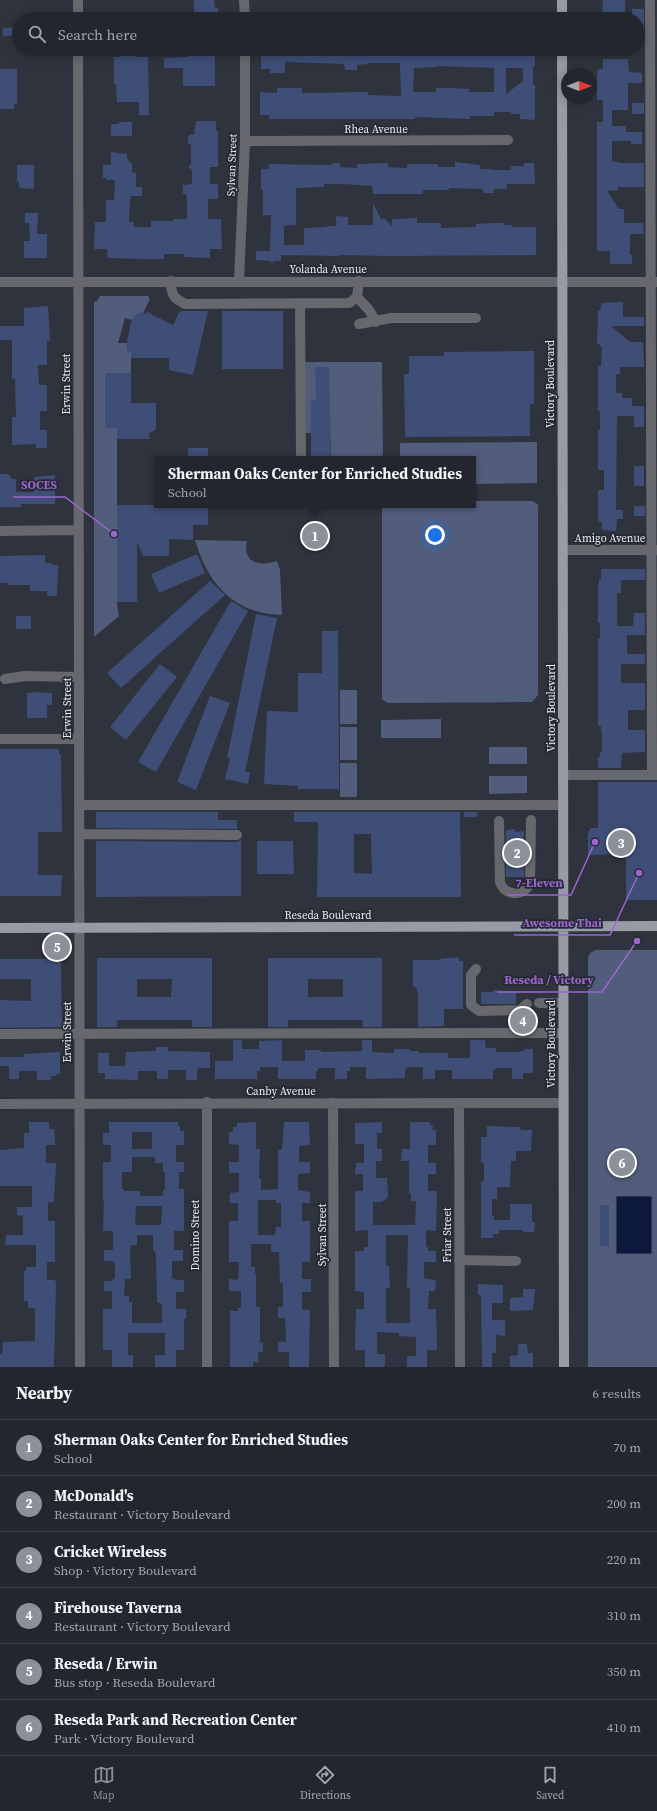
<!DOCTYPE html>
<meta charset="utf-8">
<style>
:root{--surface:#23262e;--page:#2b2e36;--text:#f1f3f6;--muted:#a3a5aa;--line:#40434a;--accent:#8c9099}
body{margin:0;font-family:"Source Serif 4",serif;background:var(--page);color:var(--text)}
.compass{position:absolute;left:561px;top:68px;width:36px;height:36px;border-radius:50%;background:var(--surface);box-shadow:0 2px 10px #0003;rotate:90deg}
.you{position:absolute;left:435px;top:535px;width:14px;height:14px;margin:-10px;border:3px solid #fff;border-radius:50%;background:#1a73e8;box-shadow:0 0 0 6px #1a73e833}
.badge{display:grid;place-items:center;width:26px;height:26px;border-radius:50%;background:var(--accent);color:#fff;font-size:13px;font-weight:700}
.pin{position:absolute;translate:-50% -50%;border:2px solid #fff;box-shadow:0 1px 4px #0006}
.popup{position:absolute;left:154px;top:456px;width:322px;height:52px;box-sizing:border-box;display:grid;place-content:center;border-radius:0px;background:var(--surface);filter:drop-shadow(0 1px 3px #0005);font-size:13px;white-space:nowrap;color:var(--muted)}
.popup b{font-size:15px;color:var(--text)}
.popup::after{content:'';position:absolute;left:50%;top:100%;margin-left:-8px;border:8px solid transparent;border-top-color:var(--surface)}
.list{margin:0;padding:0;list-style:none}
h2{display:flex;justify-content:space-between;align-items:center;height:52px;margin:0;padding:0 16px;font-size:17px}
h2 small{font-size:13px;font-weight:400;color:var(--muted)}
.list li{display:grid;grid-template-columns:26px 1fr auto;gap:12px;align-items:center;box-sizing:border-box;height:56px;padding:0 16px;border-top:1px solid var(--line)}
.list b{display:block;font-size:15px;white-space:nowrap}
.list p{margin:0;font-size:13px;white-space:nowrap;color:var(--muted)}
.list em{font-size:13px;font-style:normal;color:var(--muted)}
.icon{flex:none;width:22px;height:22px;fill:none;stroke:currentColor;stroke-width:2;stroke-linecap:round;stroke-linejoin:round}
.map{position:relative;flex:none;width:657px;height:1367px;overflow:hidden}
.search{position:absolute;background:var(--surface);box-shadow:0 2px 10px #0003;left:12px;right:12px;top:12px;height:44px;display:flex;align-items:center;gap:10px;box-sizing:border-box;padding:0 14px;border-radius:22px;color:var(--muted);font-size:15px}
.sheet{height:388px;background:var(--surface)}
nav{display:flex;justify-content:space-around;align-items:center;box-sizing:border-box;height:56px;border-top:1px solid var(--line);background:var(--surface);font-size:11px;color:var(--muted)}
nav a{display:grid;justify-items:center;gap:2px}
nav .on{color:var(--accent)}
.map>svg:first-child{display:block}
</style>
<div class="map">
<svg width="657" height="1367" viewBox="0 0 657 1367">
<rect width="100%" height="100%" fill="#2f333d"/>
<path fill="#515d7b" d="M100,296h48l2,3 -7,14 -11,7 -7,-2 -7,25h9l1,9h3v21h-26v55h12v176l2,12 -25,21v-335l3,-1z
M305,362h77l1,97h-52v-21h-2v-5h-24z
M537,442v41l-64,1v-25h-73v-16z
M473,501h60l5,4v190l-6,7 -144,1 -6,-4v-194h91z
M195,540l52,1c-5,22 13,26 30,20l3,9 2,45c-48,-1 -74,-31 -87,-75z
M340,690h17v34h-17z
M441,719v19h-60v-18z
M340,727h17v33h-17z
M489,747h38v17h-38z
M340,763h17v34h-17z
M489,776h38v17l-38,1z
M596,950h61v417h-69v-409l2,-5z"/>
<path fill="#0d193c" stroke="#4f5873" d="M616,1196h36v58h-36z"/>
<path fill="#3e4e76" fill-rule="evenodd" d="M194,0h20l1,8h3v11l-24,-2z
M603,0h22v14h-23z
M632,9h10l2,1v21h-6v-12h-6z
M19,27v8l-16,1v-8z
M121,49h14v8h13l1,58h-10v-13h-22l-1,-18h-2v-27h7z
M189,49h26v37h-32v-18h-19v-10l25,-1z
M261,49h274v17h-2v19h2v35l-15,-1v-5h-9v-2h-17v4h-24v3l-55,-2v2h-146v-4h-9v-23l17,1v-5h25v5l66,-1v3l33,1 -1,-31 -1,-2h-31v1l-11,1v5h-12l-1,-6 -59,-2v11h-15v-4h-9zM438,66l56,2v24h-25v-3l-19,-1h-14v4h-23l1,-24 24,-1zM506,68h17v13l-17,13z
M603,59h25l1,13 13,1v10h-14v27h-16v16h14v6h16v12h-11v-3h-19v20l11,2h21v24h-26v3l-11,1 12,18h5v14h19l1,11h-14v21h2v9h-22v-13h-13v-129h6v-22h-6v-24l1,-7h5z
M0,69h17v35h-3v5h-14z
M632,103h12v11h-12z
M196,121h20v10h2v36h-8v17h8v15h-10v20h13l1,30h-12v9l-26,-1v-3h-20v5h-18l-38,-1 -1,-9h-13l1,-27h11v-22h8l1,-20h-9v-2h-3v-13h8v-13l16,2v5h2v4h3v9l4,1v14h6v9h-11v3h-1l-1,23h5v5h17v-6h22v-2h14v-20l-1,-5h-3v-9l9,-1v-14l-4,-3 3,-3v-20h-3v-6l2,-4 4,1z
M119,122h13v14h-21v-12h8z
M455,162l25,3v4h11v1h20v-4h13v-3h10l1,21h-28v5h-13v4h-11v-4l-34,-1v2h-26v4h-50l-1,-8 -28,-2h-20v3l-28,1v37l-12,1v19h20v-17l23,-1v-1h9v-10l12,1v8h25v-22l8,16h4l7,7v-7l25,-1v5h24v5l35,-1v-3l16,-1h12v2h8v2h24v28l-146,1 -51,-1v1l-58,-1v6h-7l-2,2 -2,-2 -14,-1v-9h14l1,-36h-8v-25h-2v-21h8v-5l63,1v-2h8v4l17,1v-4l31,-1v4l19,1v-4h31v3h17z
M17,165h17v24l-15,-1v-6h-2z
M25,213h13l-1,21h10v24h-23v-17h6l-1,-18h-4z
M623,302v15h21v9h-33l19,16h13l1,25h-24v7h-4v19h6v5h10v8h12v21h-10v-11h-17l-1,94h7v9h-6l-1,12 -14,-1v-8l-4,-1v-31h6v-20h-6v-40h2v-19h-2v-45h3l1,-19h-2v-3h-3l1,-33h2l2,-8z
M48,306l2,35h-3v24h-9l1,20h8v26h-7v19h7v18h-11v-4l-24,1v-28h4l-1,-38h-3v-39h-12v-14h24v-18z
M180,311h28l-15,64 -24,-5v-12h-38v-6h-3l-1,-10 4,-20 6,-9 2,1 1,-2 5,2 2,-2 26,13z
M222,311h61v58h-61z
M534,351v53h-4v32l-125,1 -1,-63h5v-18h35v-4z
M315,367h14l2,92h-20v-58l5,-1z
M105,373h26v30h25v27l-7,3 1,6h-33v-11h-12z
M188,448h20v11h-20z
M634,466h10v20h-10z
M0,474h8l4,5h4v13h18v-15l21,-2v29h-34v3h-21z
M117,505h91v20h-15v15l-24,-1v17h-26l-6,-14v60h-20z
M634,506h11v10h-11z
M197,554l8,19 -46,20 -8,-19z
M45,555v8h7v2h6l-1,31h-10v-5h-17v-6h-22v-2h-8v-27z
M601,569h44v11h-24v13h-4v33h16l1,-13h11v22h-18v19h18v10h-24v19h24v27h-17v20h17v22l-23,1 -1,15h-23v-11h2v-5h2v-20h-1v-6h-3v-87h2v-16h-2v-39h1v-5h2z
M210,581l15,14 -104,93 -14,-15z
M231,601l17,10 -92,161 -18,-10z
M256,614l21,4 -32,154h5l-2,12 -23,-5 5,-21h-3z
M16,616h15v13h-15z
M322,631h16l1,158h-41v-3l-34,-2 3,-73 31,1v-39h24z
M160,664l17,13 -51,63 -16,-13z
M33,692l19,1v12h-5v13h-20v-25h6z
M210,696l20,7 -34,87 -19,-8z
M0,749h59v5h2l1,78h-24v43h24l-1,21h-61z
M598,782h59v118h-31v-46l-38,1v-24h2v-3h8z
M96,812h122v8h19v9l-141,-1z
M294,812h166l1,85h-144l1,-75h-24zM354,834h17l1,40 -18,-1z
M464,812h13v5h-13z
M515,829v3l9,-1v46h-18v-47z
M241,840v56l-145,1v-56l141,1z
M257,841h36l1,33h-37z
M459,957v4h4v48h-19v17l-26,1v-33l-2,-7h-3v-27h26v-1z
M97,958h115v69h-20v-7h-75v7h-20zM137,979h35l-1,18h-34z
M268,958h114v69h-19l-1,-7h-74v7h-20zM308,979h35v18h-35z
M0,959h61l1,68 -62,1v-28l31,1v-22h-31z
M493,990l23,2v12h-35v-12h12z
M526,1014h10v13h-25v-10l9,-1z
M233,1040h9v9h17v-8l23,-1v21h23v-11h16v2l41,-1v-11h10v12l22,1v-4h16v2h9v2h29v5h22v-18h15l1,8h10v4h21l7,-1v-2h9v24h-10v6h-11v-11h-17v2h-2v9h-41v-9h-17v9h-12v-12h-16v2h-2v9l-39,1v-12h-16v4h-3v8h-12v-11h-17v3h-2v8h-38v-12h-18v4h-3v8h-42v-18h18z
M156,1047h12v4l42,1v16h-12v2h-1v10h-11v-10h-18v9h-11v-8h-19v9h-4l-29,-1v-6h-7v-20h11v13h16l1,-14 30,-1z
M60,1052v22h-4l1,2h-6v4h-14v-9h-18v8h-10v-13h-9v-9h24v-3z
M29,1122h20v7h5l1,7v9h-9v18h10l-2,39h-6v19h7v41h-8v18h8l1,3 -2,84h-54v-13h2l1,-12 32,-1v-33h-7v-7h-4v-30h2v-4h10v-22h-31l1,-10h17v-19l-6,-1v-8h15v-21h-32v-36l24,-2v-15h5z
M109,1122h69v4h2v5h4v14h-8v17h8v10h-5v17h5v42h-10v19h9v11h-11v18h3v1h9v12h-8v17h10v10h-2v31h-8v17h-21v-12h10v-22h-37v22h5v12h-21v-17h-9v-41h9v-18h-8v-10h9v-2h2v-16h-2v-2h-9v-11h9v-19h-10l1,-30h-1v-39h8v-17h-8v-12h6zM132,1132h20v17h-20zM132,1157h23v6h8v9h2v18h-2v6h-23v-5h-16v-2h-2v-17h10zM136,1206h26l-1,19h-26zM137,1235h16v16h2l1,6 1,45 5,2v19h-30v-21h-3v-6h-5l1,-17h6l-1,-28 1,-6h6z
M256,1122v27h4l-1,30h2v11l17,-1v-39h4l2,-28h25l1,23 -11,1v16h11v11l-12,1v16l12,2v11h-8v18h8v41h-8v17h9v13h-9v18h8l-1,57h-20v-15h-11v-10h8l-1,-24h-7v-11h5v-24h-3l-1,-31h-8v-8h-20v23h4v7h1v33h4v36h3v9h-5l1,10h-6v5h-23v-56h8v-3h3v-17h-12v-12l9,1 1,-18h-10v-41h9v-18h-8v-10l9,-1v-19h-10v-11h10v-17l-10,-1v-12h4v-5h4v-4zM258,1200h18v3h5v24h-5l-1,8h-17z
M382,1122v11h-5v16h5v12h-6v17h11l1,19 -6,5h-9v23h42l1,-24h-5v-8h-2v-32h-8l1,-12h8v-27h20v3h3l-1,5h4v15h-8v18h8v11h-8v17h9l-1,40 -10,-1v17h2v4h8v11h-12v16l12,2 -1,11h-6l-1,18h8l1,41h-10v17h-20v-11h9v-19l-17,-1v-3l-22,-1v22h8v12l-2,1h-18v-17h-10l1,-41h8v-17l-9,-1v-40h9v-4h4v-17l-13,1v-40h8v-17h-8l1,-11h8v-19h-9v-21zM386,1235h22l-1,53h3v35h-24v-35h4l-1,-22h-3z
M487,1126l33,1 1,3h11l-1,21h-15v10h-5l-1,26h-13v12h-5v17h2v4h16v-16h22v18h3l-1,10h-11v-2h-24v4h-6v4h-12v-57h3v-18h-3v-26h6z
M600,1205h9v41h-9z
M478,1284l25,1v18h-11v17h13v16l-9,-1v18h-4v14h-10l-1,-72h-3z
M523,1289h12l-2,21 -23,1v-13l13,-1z
M518,1344h9l1,9h5v14h-23v-11l8,-1z"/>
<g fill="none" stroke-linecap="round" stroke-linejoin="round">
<path stroke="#66686d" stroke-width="10" d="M244,0l1,19
M650,0l2,775
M78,19v-19
M473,19h34
M78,49l2,1318
M245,141l263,-1
M171,281c0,13 2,17 14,23l164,-1 8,-6 2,-16
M0,282h656
M239,282l6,-141v-92
M357,297l12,13 7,12
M300,304l1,155
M359,324l32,-6h85
M0,531l78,-1
M563,550h94
M5,679l20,-3 53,1
M0,739h79
M563,775h94
M79,805h484
M499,821l1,61c4,14 23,15 30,2l1,-64
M79,834l158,1
M476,969l-5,6v30l8,6 41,-1 7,-6
M539,1003h24
M0,1034l563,-1
M207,1102v265
M333,1103l1,264
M459,1103l1,264
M0,1104l563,-1
M459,1260l57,1"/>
<path stroke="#979ba6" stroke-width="10" d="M562,0v19
M562,49l2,1318
M0,928l657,-2"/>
</g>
<g text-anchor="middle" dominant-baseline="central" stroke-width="3.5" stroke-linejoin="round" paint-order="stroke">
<g font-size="11" fill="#e9ecf2" stroke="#252933">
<text x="376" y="129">Rhea Avenue</text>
<text transform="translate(232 165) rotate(-88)">Sylvan Street</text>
<text x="328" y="269">Yolanda Avenue</text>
<text transform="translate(66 384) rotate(-90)">Erwin Street</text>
<text transform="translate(550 384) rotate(-90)">Victory Boulevard</text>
<text x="610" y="538">Amigo Avenue</text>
<text transform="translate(67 708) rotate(-90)">Erwin Street</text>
<text transform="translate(551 708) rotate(-90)">Victory Boulevard</text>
<text x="328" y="915">Reseda Boulevard</text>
<text transform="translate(67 1032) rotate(-90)">Erwin Street</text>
<text transform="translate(551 1044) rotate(-90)">Victory Boulevard</text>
<text x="281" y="1091">Canby Avenue</text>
<text transform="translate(195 1235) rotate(-90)">Domino Street</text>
<text transform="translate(322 1235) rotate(-90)">Sylvan Street</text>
<text transform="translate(447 1235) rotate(-90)">Friar Street</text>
</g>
</g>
<path fill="none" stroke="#9c66ce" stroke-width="1.5" d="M114 534L65 497H13M595 842L571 895H508M639 873L610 935H514M637 941L602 992H497"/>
<g fill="#9c66ce" stroke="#252933" stroke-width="1.5">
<circle cx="114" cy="534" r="4"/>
<circle cx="595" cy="842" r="4"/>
<circle cx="639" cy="873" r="4"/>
<circle cx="637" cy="941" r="4"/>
</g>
<g font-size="12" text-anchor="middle" font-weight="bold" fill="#9c66ce" stroke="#252933" stroke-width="3.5" stroke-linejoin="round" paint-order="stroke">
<text x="39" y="489">SOCES</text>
<text x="539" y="887">7-Eleven</text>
<text x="562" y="927">Awesome Thai</text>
<text x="549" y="984">Reseda / Victory</text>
</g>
</svg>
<svg class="compass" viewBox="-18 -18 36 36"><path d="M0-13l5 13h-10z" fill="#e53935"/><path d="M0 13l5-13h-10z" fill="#a3a5aa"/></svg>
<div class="you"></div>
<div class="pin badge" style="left:315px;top:536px">1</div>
<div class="popup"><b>Sherman Oaks Center for Enriched Studies</b>School</div>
<div class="pin badge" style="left:517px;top:853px">2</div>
<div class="pin badge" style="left:621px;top:843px">3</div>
<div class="pin badge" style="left:523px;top:1021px">4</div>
<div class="pin badge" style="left:57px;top:947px">5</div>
<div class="pin badge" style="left:622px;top:1163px">6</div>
<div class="search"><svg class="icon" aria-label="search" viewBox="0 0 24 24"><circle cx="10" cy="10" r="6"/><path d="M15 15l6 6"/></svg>Search here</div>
</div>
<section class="sheet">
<h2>Nearby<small>6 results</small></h2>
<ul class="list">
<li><span class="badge">1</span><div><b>Sherman Oaks Center for Enriched Studies</b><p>School</p></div><em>70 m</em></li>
<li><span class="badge">2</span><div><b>McDonald's</b><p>Restaurant · Victory Boulevard</p></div><em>200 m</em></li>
<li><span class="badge">3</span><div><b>Cricket Wireless</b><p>Shop · Victory Boulevard</p></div><em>220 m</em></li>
<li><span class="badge">4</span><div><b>Firehouse Taverna</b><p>Restaurant · Victory Boulevard</p></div><em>310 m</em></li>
<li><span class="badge">5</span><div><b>Reseda / Erwin</b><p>Bus stop · Reseda Boulevard</p></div><em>350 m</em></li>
<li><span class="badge">6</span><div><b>Reseda Park and Recreation Center</b><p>Park · Victory Boulevard</p></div><em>410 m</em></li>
</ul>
</section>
<nav>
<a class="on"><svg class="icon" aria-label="map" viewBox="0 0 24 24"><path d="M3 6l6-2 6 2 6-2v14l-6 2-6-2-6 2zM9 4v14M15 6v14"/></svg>Map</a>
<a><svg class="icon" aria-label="directions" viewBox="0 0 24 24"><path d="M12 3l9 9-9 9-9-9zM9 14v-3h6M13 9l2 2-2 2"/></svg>Directions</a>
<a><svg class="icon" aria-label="saved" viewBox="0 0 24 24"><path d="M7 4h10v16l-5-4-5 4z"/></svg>Saved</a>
</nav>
